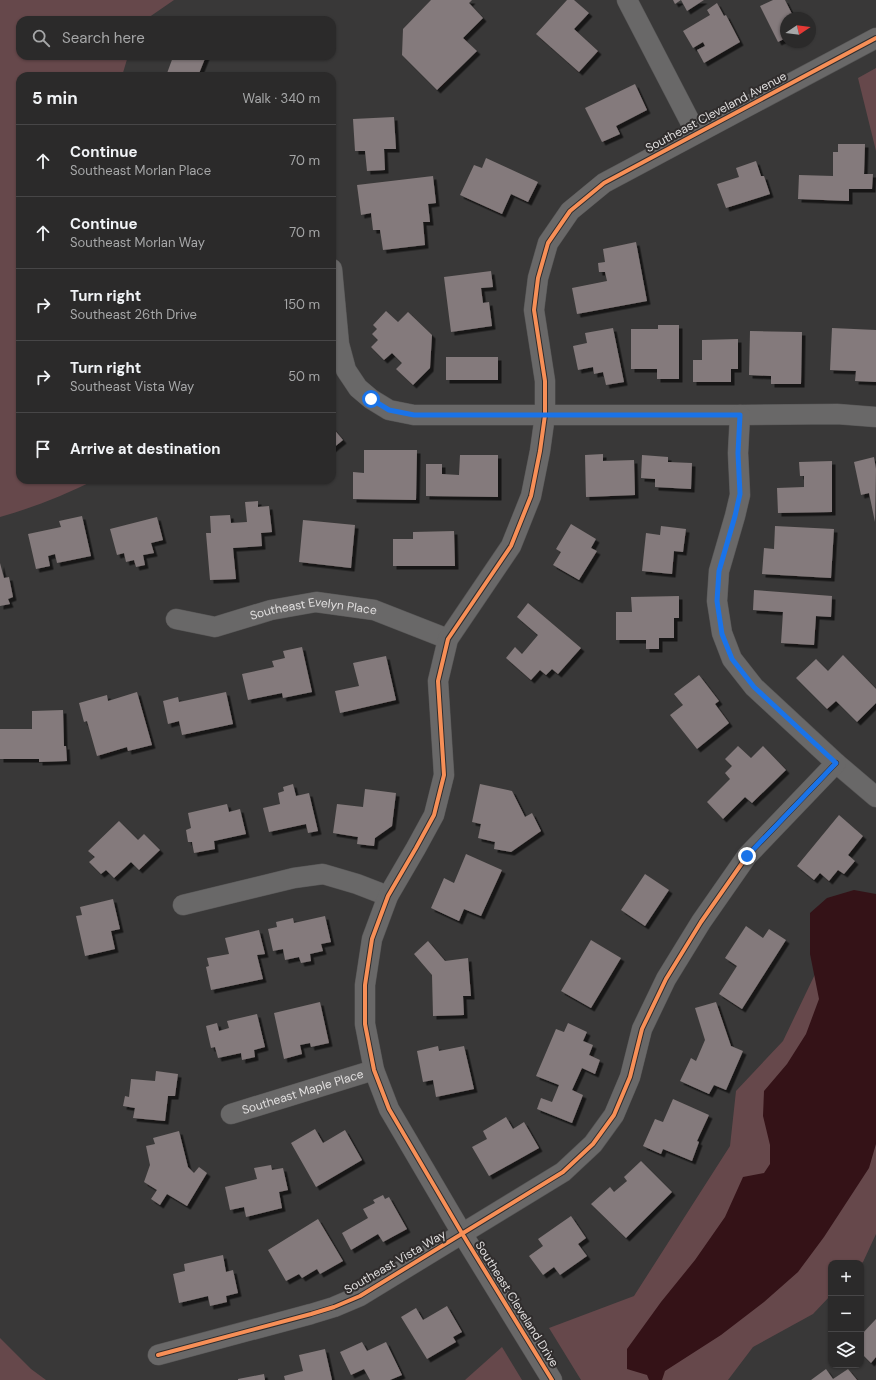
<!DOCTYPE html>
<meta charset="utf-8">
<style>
:root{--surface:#2b2a2a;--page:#333232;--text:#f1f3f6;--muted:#a6a7a8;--line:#474647}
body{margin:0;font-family:"DM Sans",sans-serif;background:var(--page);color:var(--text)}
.controls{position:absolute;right:12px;bottom:12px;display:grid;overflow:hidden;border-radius:8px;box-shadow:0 1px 3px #0004}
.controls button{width:36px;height:36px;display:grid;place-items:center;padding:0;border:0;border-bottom:1px solid var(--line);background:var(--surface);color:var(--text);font:20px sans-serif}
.compass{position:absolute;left:780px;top:12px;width:36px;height:36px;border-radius:50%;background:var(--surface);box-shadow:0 1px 3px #0004;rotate:77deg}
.stop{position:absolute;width:12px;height:12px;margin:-9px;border:3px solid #1a73e8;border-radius:50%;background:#fff}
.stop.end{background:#1a73e8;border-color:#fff;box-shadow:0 1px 4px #0008}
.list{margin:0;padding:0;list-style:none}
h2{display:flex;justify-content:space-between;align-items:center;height:52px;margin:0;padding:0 16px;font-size:17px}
h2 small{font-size:13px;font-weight:400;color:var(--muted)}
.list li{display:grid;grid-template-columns:26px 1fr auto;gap:12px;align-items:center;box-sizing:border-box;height:72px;padding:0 16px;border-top:1px solid var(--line)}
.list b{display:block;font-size:15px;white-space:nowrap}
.list p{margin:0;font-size:13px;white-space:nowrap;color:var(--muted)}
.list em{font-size:13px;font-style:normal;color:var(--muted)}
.icon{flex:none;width:22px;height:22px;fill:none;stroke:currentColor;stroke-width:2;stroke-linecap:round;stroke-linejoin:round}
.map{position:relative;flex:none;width:876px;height:1380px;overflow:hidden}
.search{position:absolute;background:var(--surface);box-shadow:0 1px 3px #0004;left:16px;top:16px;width:320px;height:44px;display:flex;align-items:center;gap:10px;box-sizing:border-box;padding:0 14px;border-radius:12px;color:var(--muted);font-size:15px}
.panel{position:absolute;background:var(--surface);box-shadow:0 1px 3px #0004;left:16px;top:72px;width:320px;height:412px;border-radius:12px}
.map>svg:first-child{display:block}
</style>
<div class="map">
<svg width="876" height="1380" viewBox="0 0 876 1380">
<defs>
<filter id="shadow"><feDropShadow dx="3.5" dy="3.5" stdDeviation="0" flood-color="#0009"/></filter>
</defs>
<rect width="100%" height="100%" fill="#393838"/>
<path fill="#66484b" d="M0,0h174l-29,20h-125v36h108l-6,20h-102v404h75c-30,15 -63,28 -95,37z
M876,68v83l-18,-73z
M876,900v334l-13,28 -2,2v-1h-30v32l-18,19 -60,33 -25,33h-147l-32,-52 85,-32 96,-150 6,-55 47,-50 46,-96z
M0,1338l31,31 15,11h-46z
M502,1347l20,33h-57z"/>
<path fill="#341217" d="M854,890l22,4v250l-7,24 -45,69 -26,35 -34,30 -43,33 -56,36 -3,9h-13l-2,-5 -20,-6v-20l34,-47 34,-42 30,-43 18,-40 21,-4 6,-9v-19l-7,-29 1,-25 23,-27 19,-30 13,-35 -9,-45v-41l17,-15z"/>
<path fill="#847a7b" filter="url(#shadow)" d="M431,0h41l-3,3 14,15 -20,20 14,13 -40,39 -35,-35 1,-26z
M567,0h7l15,13 -15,16 24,22 -19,21 -43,-38z
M673,0h31l-17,11 -6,-11 -6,4z
M773,0h12l9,18h-8v20l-8,4 -18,-36z
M717,3l7,13 2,-1 14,27 -36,21 -7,-13 8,-4 -2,-4 -10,6 -10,-17 27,-16 -3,-5z
M170,56h36l-8,20h-32l7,-19z
M635,84l12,26 -31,16 4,8 -18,8 -17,-34z
M394,117l2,32h-12l1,21 -18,1 -2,-20h-10l-2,-32z
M838,144h27l-1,30h9l-1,15h-23v12l-51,-2 1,-24 34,1v-24h5z
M486,158l52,24 -10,20 -17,-8 -9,20 -42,-19 14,-30 8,3z
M756,161l5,15h3l6,18 -44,14 -9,-24 22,-7 -3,-9z
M433,176l3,27 -8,1 2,18h-7l2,23 -42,5 -3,-20h-7l-2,-17 -10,2 -4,-30z
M636,242l11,59 -70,13 -5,-26 35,-7 -2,-9h-6l-1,-9 7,-1 -2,-13z
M491,271l2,16 -12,1 2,15 6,-1 3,24 -41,6 -7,-55z
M386,311l12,11 10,-10 24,23 -2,33 -17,17 -17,-16 6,-6 -10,-10 -8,7 -13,-13 7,-7 -6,-6 5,-5 -4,-4z
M658,325h21v54h-22v-10h-26v-40h27z
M613,328l11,54 -18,3 -3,-13 -9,2 -1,-7 -15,3 -5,-24 14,-3 -2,-10z
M832,328l44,2v52l-21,-1 1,-10 -26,-1z
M750,331l52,1 -1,52h-30v-8l-22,-1z
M738,339v30h-7v13h-38v-22h9v-20z
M446,357h52v23h-52z
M332,427l11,13 -11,9z
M364,450h53l-1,50 -63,-1v-27l11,1z
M603,454v7l31,-1 1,35 -49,2 -1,-42z
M460,455h38v42l-72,-1v-32h16v10l17,1z
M642,455l26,2v5l24,1 -1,26 -36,-2v-8l-14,-1z
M874,457l2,12 -1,53 -6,-29 -8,2 -7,-33z
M832,461v51l-54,1 -1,-25 27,-1v-11h-4l-1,-14z
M258,501v6l11,-1 3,26 -11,1 1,13 -29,2 3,31 -26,1 -4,-47h5l-1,-17 20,-1 1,8 16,-1 -2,-20z
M82,516l9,40 -34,7 -2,-9 -7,2 2,10 -14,3 -8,-35 33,-7 -2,-6z
M157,517l6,23 -12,3 3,10 -11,2 2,10 -9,2 -2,-7 -8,2 -2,-9 -7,2 -7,-26z
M303,520l52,5 -4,43 -52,-6z
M571,524l25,15 -5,9 6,3 -18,29 -26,-15 8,-13 -5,-3z
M661,526l25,3 -3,23 -9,-1 -2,23 -30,-3 4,-38 14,2z
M775,526l59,3 -3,49 -69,-4 2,-26 10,1z
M454,531l1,35h-62v-27h20v-7z
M0,563l4,15 5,-1 4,20 -5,2 2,5 -10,2z
M754,590l78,6 -1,21 -15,-1 -2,29 -33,-2 2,-31 -30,-2z
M679,596v22h-5v20h-15v11h-13v-9h-30v-28h16l-1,-15z
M528,603l53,45 -23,26 -6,-5 -6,6 -6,-5 -9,10 -25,-22 9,-11 7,7 16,-19 -21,-18z
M302,647l10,45 -29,6 -1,-5 -34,7 -6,-26 32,-7 -2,-6 13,-3 -2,-7z
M843,655l33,34v14l-19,19 -21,-21 -9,8 -31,-31 20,-19 12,12z
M386,656l10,44 -56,13 -5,-22 24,-5 -6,-23z
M699,675l20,26 -4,3 14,19 -32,26 -27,-34 13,-10 -9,-11z
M137,692l15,53 -24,6 -1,-4 -30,9 -10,-35 -3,1 -5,-19 28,-8 1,6z
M226,692l7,32 -51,11 -3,-14 -11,3 -5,-23 15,-4 1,5z
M63,710l1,36h2l1,15 -28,1v-3h-39v-30h32v-18z
M738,746l13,12 12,-12 23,24 -34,33 -7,-6 -22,22 -16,-17 23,-23 -5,-6 7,-7 -7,-7z
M293,784l3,12 13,-3 9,38 -10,2 -2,-9 -37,8 -6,-24 17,-4 -2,-11 6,-2 -1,-4z
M480,784l32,7 13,26 7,-4 9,18 -30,21 -17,-3 1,-7 -17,-4 3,-14 -9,-2z
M365,789l31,4 -4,33 -17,12 -1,8 -17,-2 1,-7 -25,-4 4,-29 26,3z
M227,804l2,8 11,-3 6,25 -32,7 1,8 -21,4 -2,-11h-4l-2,-12 5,-2 -3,-15z
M839,815l24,21 -15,19 7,6 -11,13 -6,-4 -9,11 -9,-8 -6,7 -17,-14z
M119,821l19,19 6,-6 16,16 -21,20 -8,-8 -17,16 -8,-8 -5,4 -12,-12 6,-5 -7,-6z
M466,854l36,16 -21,46 -17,-7 -5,12 -28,-13 13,-30 10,5z
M645,874l24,16 -24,36 -24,-16z
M113,899l7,30 -9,2 4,18 -30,7 -9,-40 6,-1 -2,-8z
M325,916l6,26 -10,2 2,7 -13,3 1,7 -10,2 -2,-6 -14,3 -2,-11 -10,2 -5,-22 9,-2 -1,-5 17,-4 1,5z
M746,926l17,12 6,-9 17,11 -44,69 -23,-15 18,-28 -12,-8z
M259,930l6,24 -8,1 6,24 -52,11 -5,-23 3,-1 -2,-8 22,-4 -4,-16z
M591,940l30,18 -30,50 -30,-17z
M428,941l17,20 23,-3 3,38h-8l1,19 -31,1 -1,-41 -18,-21z
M320,1002l9,41 -18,4 -1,-4 -10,2 2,9 -18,5 -10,-46z
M716,1002l15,44 12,5 -17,39 -12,-5 -5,9 -29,-13 11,-23 5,3 9,-21 -10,-32z
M257,1014l8,33 -11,3 1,7 -13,3 -1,-7 -23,5 -3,-11 -4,1 -5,-22 11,-3 2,8 10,-3 -2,-7z
M568,1023l19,9 -4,9 10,4 -4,10 11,5 -5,14 -13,-6 -10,22 11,5 -11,28 -35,-14 4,-11 11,4 7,-17 -23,-9 20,-47 8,3z
M438,1046l1,5 25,-5 10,43 -38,8 -3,-17 -10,2 -6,-31z
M156,1071l22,3 -3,22h-7l-3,25 -32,-3 2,-10 -12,-2 2,-10 4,1 2,-18 24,2z
M673,1099l36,16 -12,26 2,1 -7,19 -29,-12 -2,5 -18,-8 12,-27 8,3z
M506,1117l7,12 11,-7 15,26 -50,28 -17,-29 15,-8 -4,-8z
M315,1129l8,14 22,-13 17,30 -46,27 -25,-44z
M179,1131l9,36 6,6 5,-6 8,6 -20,33 -20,-12 -7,11 -9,-6 6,-9 -13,-8 6,-17 -4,-19 9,-2 -2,-6z
M641,1161l31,31 -46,46 -35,-34 19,-17 4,5 13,-11 -3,-4z
M271,1165l1,5 11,-2 5,22 -9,2 3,16 -36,9 -2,-10 -14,3 -5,-23 32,-8 -3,-11z
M383,1195l2,4 4,-2 18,32 -24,13 -5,-8 -27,16 -9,-17 26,-15 -5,-9 12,-6 -2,-3z
M571,1216l15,22 -8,6 9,12 -27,19 -6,-8 -11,8 -14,-19 14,-10 -5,-7z
M318,1219l25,42 -23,13 -3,-5 -15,9 -3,-4 -13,7 -18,-31z
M223,1255l3,17 7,-2 5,23 -12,3 1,6 -17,4 -2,-10 -29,7 -6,-29 12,-3 -1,-7z
M447,1306l15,26 -9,5 3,5 -29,17 -26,-42 15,-9 7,12z
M876,1319v38l-5,6 -10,-10v-18z
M362,1342l5,9 19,-9 16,33 -12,5h-20l-6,-11 -13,6 -11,-23z
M325,1349l7,31h-47l-1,-4 19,-5 -4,-16z
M826,1369l7,10 15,-10 9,11h-46z
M264,1374l1,6h-27v-1z"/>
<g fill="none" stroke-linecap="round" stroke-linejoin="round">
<g stroke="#565555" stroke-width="21">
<g id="minor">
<path d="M627,0l69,133"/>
<path d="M332,269l7,75 7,26 12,18 13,11 18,11 25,5h326l97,-1 39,3"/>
<path d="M740,415l-2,38 2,42 -5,21 -16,55 -2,30 5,32 10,26 22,28 82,76 40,34"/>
<path id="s1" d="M176,619l39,8 56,-17 45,-8 58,8 74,29"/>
<path d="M183,905l111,-27 29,-4 34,10 31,12"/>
<path id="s2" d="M231,1114l143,-44"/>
<path d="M158,1355l153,-41 23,-7 26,-11 203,-124 30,-28 21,-29 16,-38 12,-48 24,-50 35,-57 46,-66 89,-93"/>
<path d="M552,1380l-89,-145 -74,-126 -15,-39 -9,-46v-39l7,-46 16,-43 28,-48 18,-33 10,-40 -6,-94 10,-42 63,-93 20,-50 9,-45 5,-36v-34l-11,-71 4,-32 10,-35 22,-32 34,-28 272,-145"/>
</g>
</g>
<use href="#minor" stroke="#696868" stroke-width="20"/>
<g stroke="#302d2d" stroke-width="6">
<path id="cycleway" d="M158,1355l153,-41 23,-7 26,-11 203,-124 30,-28 21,-29 16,-38 12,-48 24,-50 35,-57 46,-66 89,-93
M552,1380l-89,-145 -74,-126 -15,-39 -9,-46v-39l7,-46 16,-43 28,-48 18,-33 10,-40 -6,-94 10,-42 63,-93 20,-50 9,-45 5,-36v-34l-11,-71 4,-32 10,-35 22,-32 34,-28 272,-145"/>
</g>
<use href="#cycleway" stroke="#f78f57" stroke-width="4"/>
</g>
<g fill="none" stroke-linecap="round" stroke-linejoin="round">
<path stroke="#1a73e8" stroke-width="5" d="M371,399l18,11 25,5h326l-2,38 2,41 -5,22 -16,55 -2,30 5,33 10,25 22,28 82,76 -89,93"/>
</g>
<g text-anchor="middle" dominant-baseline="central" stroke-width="4" stroke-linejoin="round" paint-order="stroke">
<g font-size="12" fill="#e0dede" stroke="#302d2d">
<text transform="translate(716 112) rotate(-28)">Southeast Cleveland Avenue</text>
<text stroke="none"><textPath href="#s1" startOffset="141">Southeast Evelyn Place</textPath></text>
<text stroke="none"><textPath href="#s2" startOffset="75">Southeast Maple Place</textPath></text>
<text transform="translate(395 1262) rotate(-30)">Southeast Vista Way</text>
<text transform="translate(517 1304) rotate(58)">Southeast Cleveland Drive</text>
</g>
</g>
</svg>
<div class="controls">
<button>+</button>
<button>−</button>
<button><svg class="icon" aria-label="layers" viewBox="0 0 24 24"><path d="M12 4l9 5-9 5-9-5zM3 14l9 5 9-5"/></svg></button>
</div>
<svg class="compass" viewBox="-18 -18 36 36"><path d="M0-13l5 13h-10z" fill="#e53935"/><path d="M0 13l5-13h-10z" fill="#a6a7a8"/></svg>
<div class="stop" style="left:371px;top:399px"></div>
<div class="stop end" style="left:747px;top:856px"></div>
<div class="search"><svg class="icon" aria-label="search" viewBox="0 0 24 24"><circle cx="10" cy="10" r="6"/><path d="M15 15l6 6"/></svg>Search here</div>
<section class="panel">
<h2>5 min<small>Walk · 340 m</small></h2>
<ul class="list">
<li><svg class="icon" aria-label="ahead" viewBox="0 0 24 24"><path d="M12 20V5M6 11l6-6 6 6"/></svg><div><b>Continue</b><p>Southeast Morlan Place</p></div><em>70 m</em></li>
<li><svg class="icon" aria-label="ahead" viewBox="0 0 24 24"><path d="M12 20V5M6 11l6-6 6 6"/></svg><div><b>Continue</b><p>Southeast Morlan Way</p></div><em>70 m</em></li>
<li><svg class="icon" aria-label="right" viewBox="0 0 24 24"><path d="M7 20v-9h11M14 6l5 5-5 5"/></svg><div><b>Turn right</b><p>Southeast 26th Drive</p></div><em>150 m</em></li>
<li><svg class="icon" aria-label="right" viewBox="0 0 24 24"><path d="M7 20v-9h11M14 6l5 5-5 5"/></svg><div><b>Turn right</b><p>Southeast Vista Way</p></div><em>50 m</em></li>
<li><svg class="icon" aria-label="arrive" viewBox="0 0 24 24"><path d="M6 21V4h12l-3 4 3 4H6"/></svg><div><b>Arrive at destination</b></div></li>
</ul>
</section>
</div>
